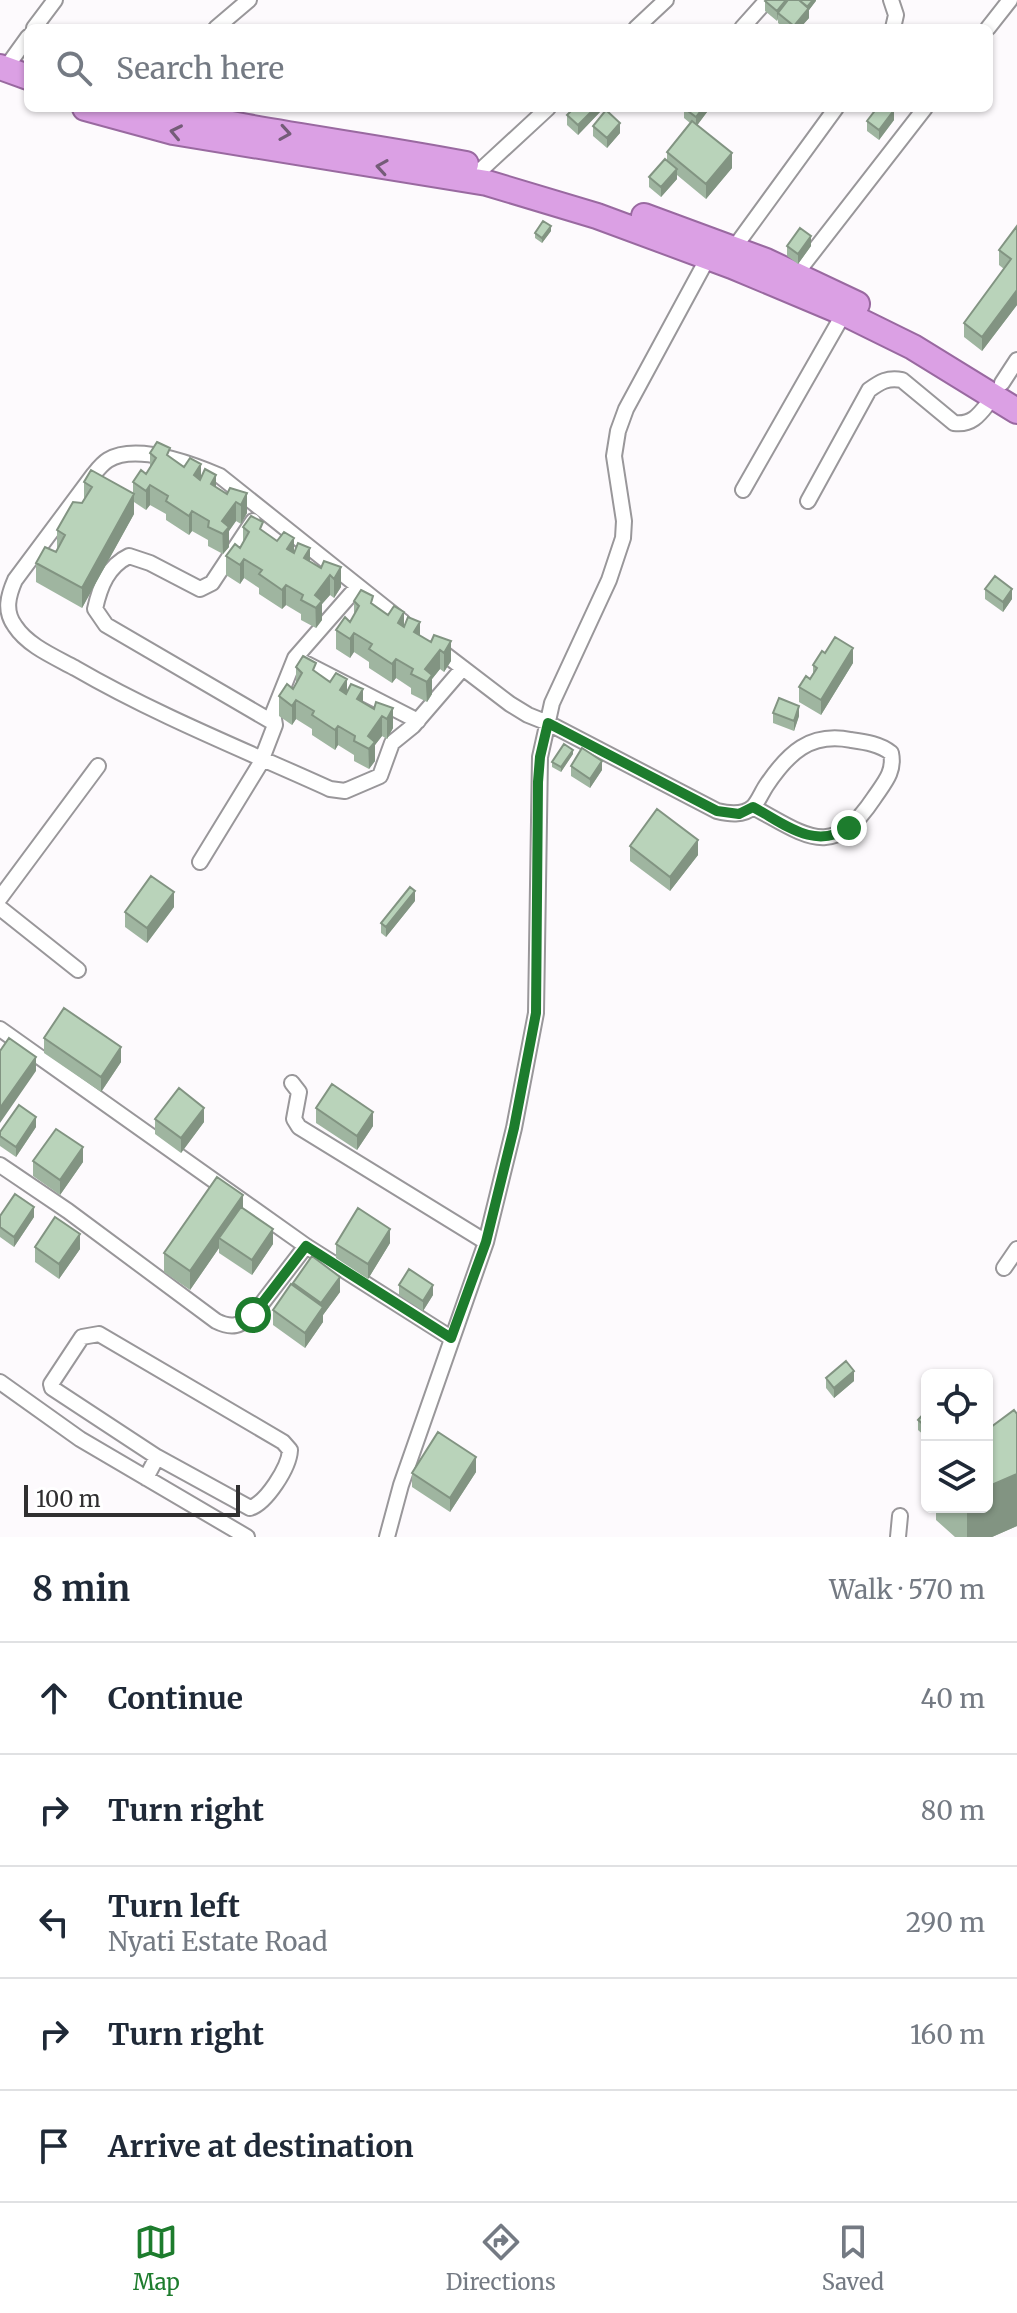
<!DOCTYPE html>
<meta charset="utf-8">
<style>
:root{--surface:#fff;--page:#f2f2f3;--text:#1f2937;--muted:#747a83;--line:#e0e1e3;--accent:#1d7c2d}
body{margin:0;font-family:Merriweather,serif;background:var(--page);color:var(--text)}
.controls{position:absolute;right:24px;bottom:24px;display:grid;overflow:hidden;border-radius:12px;box-shadow:0 2px 6px #0004}
.controls button{width:72px;height:72px;display:grid;place-items:center;padding:0;border:0;border-bottom:2px solid var(--line);background:var(--surface);color:var(--text);font:40px sans-serif}
.scale{position:absolute;left:24px;bottom:20px;width:216px;box-sizing:border-box;padding-left:8px;border:4px solid #302f30;border-top:0;font-size:22px;line-height:28px;white-space:nowrap;color:#302f30;-webkit-text-stroke:6px #fff;paint-order:stroke}
.stop{position:absolute;width:24px;height:24px;margin:-18px;border:6px solid #1d7c2d;border-radius:50%;background:#fff}
.stop.end{background:#1d7c2d;border-color:#fff;box-shadow:0 2px 8px #0008}
.list{margin:0;padding:0;list-style:none}
h2{display:flex;justify-content:space-between;align-items:center;height:104px;margin:0;padding:0 32px;font-size:34px}
h2 small{font-size:26px;font-weight:400;color:var(--muted)}
.list li{display:grid;grid-template-columns:52px 1fr auto;gap:24px;align-items:center;box-sizing:border-box;height:112px;padding:0 32px;border-top:2px solid var(--line)}
.list b{display:block;font-size:30px;white-space:nowrap}
.list p{margin:0;font-size:26px;white-space:nowrap;color:var(--muted)}
.list em{font-size:26px;font-style:normal;color:var(--muted)}
.icon{flex:none;width:44px;height:44px;fill:none;stroke:currentColor;stroke-width:2;stroke-linecap:round;stroke-linejoin:round}
.map{position:relative;flex:none;width:1017px;height:1537px;overflow:hidden}
.search{position:absolute;background:var(--surface);box-shadow:0 2px 6px #0004;left:24px;right:24px;top:24px;height:88px;display:flex;align-items:center;gap:20px;box-sizing:border-box;padding:0 28px;border-radius:12px;color:var(--muted);font-size:30px}
.sheet{height:664px;background:var(--surface)}
nav{display:flex;justify-content:space-around;align-items:center;box-sizing:border-box;height:112px;border-top:2px solid var(--line);background:var(--surface);font-size:22px;color:var(--muted)}
nav a{display:grid;justify-items:center;gap:4px}
nav .on{color:var(--accent)}
.map>svg:first-child{display:block}
</style>
<div class="map">
<svg width="1017" height="1537" viewBox="0 0 1017 1537">
<rect width="100%" height="100%" fill="#fdfafd"/>
<g fill="none" stroke-linecap="round" stroke-linejoin="round">
<g stroke="#99979a" stroke-width="18">
<path id="minor" d="M891,0l5,15 -3,13
M34,28l21,-28
M216,28l33,-28
M636,28l30,-28
M742,28l25,-28
M988,28l22,-28
M5,69l23,-32
M483,168l65,-60
M734,248l102,-140
M796,274l129,-166
M1002,383l15,-23
M743,490l101,-177
M808,501l61,-111c11,-8 19,-13 33,-10l52,43c21,3 28,-13 40,-27
M253,521l-41,62 -12,6 -50,-26 -21,-7c-21,10 -29,30 -34,53l11,16 168,98
M403,622l-183,-146c-28,-12 -84,-33 -112,-16 -5,3 -10,9 -14,14l-79,106c-7,16 -11,31 0,46 13,20 40,31 60,42 81,47 169,82 255,121l15,2 35,-15 12,-33 21,-17 50,-58
M438,649l72,55 18,11 20,8 169,88c12,3 26,5 36,-4 5,-5 9,-15 13,-21 22,-33 44,-54 85,-46 14,2 29,4 40,13 4,19 -7,30 -17,45 -42,63 -67,38 -121,9
M299,660l119,61
M200,862l60,-98 15,-39 -2,-12 22,-55 63,-72
M0,898l98,-132
M0,908l78,62
M0,1029l306,217 145,92
M292,1083l7,9 -5,27 5,8 187,115
M0,1165l68,46 148,110c16,8 24,5 37,-6l53,-69
M1004,1268l13,-19
M0,1382l80,57 167,98
M146,1478l11,-21 -105,-69 -1,-4 31,-47 17,-3 184,108 7,8c-1,18 -24,53 -40,58l-93,-51
M387,1537l14,-52 85,-243 28,-114 22,-115 4,-256 12,-54 57,-123 14,-42 1,-17 -10,-65 4,-25 8,-22 85,-157
M898,1537l2,-21"/>
</g>
<g stroke="#9969a0" stroke-width="28">
<path id="trunk" d="M0,67l28,10
M85,108l88,24 314,51 110,33 135,50 112,47 69,34 104,64
M153,108c104,24 209,36 313,56
M644,216l122,45 91,43"/>
</g>
<use href="#minor" stroke="#fff" stroke-width="14"/>
<use href="#trunk" stroke="#dba0e4" stroke-width="24"/>
</g>
<path fill="#9fb5a0" d="M816,0l-7,10v8l-9,10h-16l-6,-5v-4l-1,2 -12,-10v-10z
M600,108v4l-22,23 -11,-10v-10z
M684,108h26l-13,17 35,43 -26,31 -29,-24v4l-16,18 -12,-10v-10l18,-17v-8l23,-29 -6,-5z
M894,120l-15,20 -12,-9v-10z
M593,126l27,7 -13,15 -14,-12z
M1017,226v79l-35,46 -18,-14v-14l40,-54 -5,-4v-15z
M551,231l-9,12 -7,-5v-5z
M787,246h24l-13,18 -11,-8z
M150,453l20,4 31,22 26,15 3,-6 17,25 -6,11 -5,-3 -7,10v16l-6,7 -15,-8v-6l-16,-9 -3,4 -23,-15v-6l-16,-9 -4,5 -12,-8v12l-52,94 -46,-26v-19l20,-11 1,-3v-19l27,-30v-18l49,11v-11l13,-8 4,-6z
M243,527l20,4 31,22 27,15 3,-7 17,26 -7,11 -4,-3 -8,9v16l-6,8 -15,-8v-6l-15,-9 -4,4 -23,-15v-6l-15,-10 -4,6 -14,-9v-19l14,-8 3,-6z
M985,589l27,10 -9,13 -18,-13z
M354,601l19,4 31,22 27,15 3,-7 17,26 -7,11 -4,-3 -8,10v15l-5,8 -16,-8v-6l-15,-10 -4,5 -23,-15v-6l-15,-10 -4,6 -14,-9v-19l14,-8 4,-6z
M825,653l28,10 -32,52 -22,-13v-15l11,-8 3,-5v-9z
M296,667l20,5 31,22 27,15 2,-7 17,26 -6,11 -5,-3 -7,9v16l-6,8 -15,-8v-6l-16,-10 -3,5 -23,-15v-6l-16,-10 -4,6 -13,-9v-20l14,-7 3,-6z
M773,713l26,3 -5,15 -21,-8z
M573,754l-12,18 -9,-5v-5z
M571,766l31,4 -12,18 -19,-12z
M630,846l68,9 -28,36 -40,-30z
M415,901l-29,36 -5,-4v-10z
M174,907l-27,36 -22,-16v-15z
M44,1038l77,24 -20,30 -57,-39z
M316,1108l57,18 -16,24 -41,-27z
M155,1119l49,3 -23,31 -26,-19z
M36,1127l-20,30 -16,-11v-14z
M33,1161l50,1 -23,33 -27,-19z
M243,1208l30,36 -21,31 -33,-22v-5l-29,42 -26,-18v-19z
M0,1216l34,1 -20,30 -14,-10z
M390,1243l-22,36 -32,-21v-14z
M35,1247l45,2 -21,30 -24,-17z
M293,1283l47,9 -17,23v7l-18,26 -32,-23v-15l20,-24z
M399,1285l34,10 -10,16 -24,-16z
M826,1378l28,3 -20,17 -8,-10z
M927,1410l-1,27 -8,-7v-10z
M1017,1414v112l-25,11h-37l-19,-17v-13h51z
M476,1472l-26,40 -38,-25v-14z"/>
<path fill="#829482" d="M786,0h5l-13,13 -1,8v-10z
M813,0h3v1l-7,9v8l-9,10h-6l12,-20z
M595,108h5v4l-22,23v-10z
M703,108h7l-14,19v-10z
M894,110v10l-15,20v-10z
M620,123v10l-13,15v-10z
M732,153v15l-26,31v-15z
M677,169v10l-16,18v-10z
M551,226v5l-9,12v-5z
M811,236v10l-13,18v-10z
M1017,290v15l-35,46v-14z
M201,464v19l-7,-8z
M216,475v19l-5,-10z
M150,485v20l-4,5v-19z
M247,493v20l-6,11v-19z
M134,494v20l-52,94v-20z
M236,502v19l-7,10v16l-6,7 -1,-33z
M192,511v20l-3,4v-19z
M294,538v19l-7,-8z
M310,548v20l-6,-10z
M244,559v19l-4,6v-19z
M341,567v20l-7,11v-19z
M330,575v20l-8,9v16l-6,8 -1,-33z
M286,585v20l-4,4v-19z
M1012,589v10l-9,13v-10z
M404,612v19l-6,-8z
M420,622v20l-6,-10z
M354,633v19l-4,6v-19z
M451,641v20l-7,11v-19z
M853,648v15l-32,52v-15z
M440,650v19l-8,10v15l-5,8 -2,-33z
M396,659v19l-4,5v-19z
M347,679v19l-7,-8z
M363,689v20l-6,-10z
M296,700v19l-4,6v-19z
M799,706v10l-5,15v-10z
M393,708v20l-6,11v-20z
M382,716v20l-7,9v16l-6,8 -1,-33z
M338,726v19l-3,5v-20z
M573,750v4l-12,18v-5z
M602,761v9l-12,18v-9z
M698,840v15l-28,36v-14z
M415,891v10l-29,36v-10z
M174,892v15l-27,36v-15z
M121,1047v15l-20,30v-15z
M36,1057v14l-36,52v-15z
M204,1108v14l-23,31v-15z
M373,1112v14l-16,24v-14z
M36,1117v10l-20,30v-10z
M83,1147v15l-23,33v-15z
M243,1195v20l-24,23v10l-29,42v-19z
M34,1207v10l-20,30v-10z
M273,1229v15l-21,31v-15z
M390,1229v14l-22,36v-15z
M80,1234v15l-21,30v-15z
M340,1277v15l-17,23v7l-18,26v-15l16,-23v-7z
M433,1285v10l-10,16v-10z
M854,1371v10l-20,17v-10z
M476,1457v15l-26,40v-14z
M1017,1474v52l-25,11h-25v-30h20v-20z"/>
<path fill="#b9d3ba" stroke="#829482" stroke-width="2" d="M766,0h20l-9,11 -12,-10z
M788,0h11l10,8 -15,18 -16,-13z
M799,0h14l-6,7z
M574,108h21l-17,17 -11,-10z
M684,108h19l-7,9z
M877,108h14l3,2 -15,20 -12,-9z
M606,110l14,13 -13,15 -14,-12z
M692,121l40,32 -26,31 -39,-32z
M665,159l12,10 -16,18 -12,-10z
M543,221l8,5 -9,12 -7,-5z
M1017,226v64l-35,47 -18,-14 47,-64 -12,-9z
M800,228l11,8 -13,18 -11,-8z
M157,442l13,6 -3,7 17,12 6,-9 11,6 -7,11 6,5 5,-11 11,6 -5,9 16,10 3,-6 17,5 -6,12 -5,-3 -14,19 7,6 -6,7 -15,-7 1,-6 -17,-10 -3,5 -23,-15 2,-5 -18,-11 -4,6 -13,-9 8,-12 5,4 10,-16 -6,-5z
M91,470l43,24 -52,94 -46,-25 9,-16 11,5 9,-17 -8,-5 16,-28 9,1 10,-16 -8,-5z
M251,516l12,6 -3,7 17,12 7,-9 10,6 -7,11 7,4 4,-10 12,5 -6,10 17,10 3,-7 17,6 -7,12 -4,-4 -15,20 7,6 -6,7 -15,-8 2,-5 -17,-10 -4,5 -23,-16 3,-4 -18,-11 -4,6 -14,-9 9,-12 5,4 9,-16 -6,-5z
M995,576l17,13 -9,13 -18,-13z
M361,590l12,6 -2,7 17,12 6,-9 10,6 -6,11 6,4 4,-10 12,5 -6,10 17,10 3,-7 17,6 -7,12 -4,-3 -15,19 7,6 -5,7 -16,-8 2,-5 -17,-10 -4,5 -23,-15 3,-5 -18,-11 -4,6 -14,-9 9,-13 5,5 9,-16 -5,-5z
M835,637l18,11 -32,52 -22,-13 7,-11 4,3 7,-11 -4,-3 9,-14 3,2z
M303,656l13,7 -3,7 17,12 6,-9 11,6 -7,11 6,4 5,-10 12,5 -6,10 17,10 2,-7 17,6 -6,11 -5,-3 -14,20 7,6 -6,7 -15,-8 1,-5 -17,-10 -3,4 -23,-15 2,-4 -18,-11 -4,6 -13,-10 8,-12 6,5 9,-16 -6,-6z
M779,698l20,8 -5,15 -21,-8z
M564,744l9,6 -12,17 -9,-5z
M582,748l20,13 -12,18 -19,-13z
M657,809l41,31 -28,37 -40,-31z
M151,876l23,16 -27,36 -22,-16z
M410,887l5,4 -29,36 -5,-4z
M64,1008l57,39 -20,30 -57,-39z
M9,1038l27,19 -36,51v-57z
M332,1084l41,28 -16,24 -41,-28z
M179,1088l25,20 -23,30 -26,-19z
M19,1105l17,12 -20,30 -16,-11v-4z
M56,1129l27,18 -23,33 -27,-19z
M217,1177l26,18 -53,76 -26,-18z
M15,1194l19,13 -20,30 -14,-10v-11z
M241,1207l32,22 -21,31 -33,-22z
M358,1208l32,21 -22,35 -32,-20z
M55,1217l25,17 -21,30 -24,-17z
M312,1256l28,21 -19,26 -28,-20z
M409,1269l24,16 -10,16 -24,-16z
M291,1284l32,23 -18,26 -32,-23z
M846,1361l8,10 -20,17 -8,-10z
M927,1410v16l-1,1 -8,-7z
M1014,1410l3,4v60l-30,13v-57z
M438,1432l38,25 -26,41 -38,-25z"/>
<defs><path id="oneway-chevron" d="M-2-3.5L2.5 0L-2 3.5" fill="none" stroke-width="1.6" stroke-linecap="round" stroke-linejoin="round" transform="scale(2)"/></defs>
<g stroke="#745c78">
<use href="#oneway-chevron" transform="translate(176 132) rotate(-168)"/>
<use href="#oneway-chevron" transform="translate(285 133) rotate(9)"/>
<use href="#oneway-chevron" transform="translate(382 167) rotate(-171)"/>
</g>
<g fill="none" stroke-linecap="round" stroke-linejoin="round">
<path stroke="#1d7c2d" stroke-width="10" d="M253,1315l53,-69 145,92 35,-96 28,-114 22,-115 2,-231 2,-25 8,-34 169,88 22,3 14,-7c32,17 60,43 96,21"/>
</g>
</svg>
<div class="controls">
<button><svg class="icon" aria-label="locate" viewBox="0 0 24 24"><circle cx="12" cy="12" r="6"/><path d="M12 2v4M12 18v4M2 12h4M18 12h4"/></svg></button>
<button><svg class="icon" aria-label="layers" viewBox="0 0 24 24"><path d="M12 4l9 5-9 5-9-5zM3 14l9 5 9-5"/></svg></button>
</div>
<div class="scale">100 m</div>
<div class="stop" style="left:253px;top:1315px"></div>
<div class="stop end" style="left:849px;top:828px"></div>
<div class="search"><svg class="icon" aria-label="search" viewBox="0 0 24 24"><circle cx="10" cy="10" r="6"/><path d="M15 15l6 6"/></svg>Search here</div>
</div>
<section class="sheet">
<h2>8 min<small>Walk · 570 m</small></h2>
<ul class="list">
<li><svg class="icon" aria-label="ahead" viewBox="0 0 24 24"><path d="M12 20V5M6 11l6-6 6 6"/></svg><div><b>Continue</b></div><em>40 m</em></li>
<li><svg class="icon" aria-label="right" viewBox="0 0 24 24"><path d="M7 20v-9h11M14 6l5 5-5 5"/></svg><div><b>Turn right</b></div><em>80 m</em></li>
<li><svg class="icon" aria-label="left" viewBox="0 0 24 24"><path d="M17 20v-9H6M10 6l-5 5 5 5"/></svg><div><b>Turn left</b><p>Nyati Estate Road</p></div><em>290 m</em></li>
<li><svg class="icon" aria-label="right" viewBox="0 0 24 24"><path d="M7 20v-9h11M14 6l5 5-5 5"/></svg><div><b>Turn right</b></div><em>160 m</em></li>
<li><svg class="icon" aria-label="arrive" viewBox="0 0 24 24"><path d="M6 21V4h12l-3 4 3 4H6"/></svg><div><b>Arrive at destination</b></div></li>
</ul>
</section>
<nav>
<a class="on"><svg class="icon" aria-label="map" viewBox="0 0 24 24"><path d="M3 6l6-2 6 2 6-2v14l-6 2-6-2-6 2zM9 4v14M15 6v14"/></svg>Map</a>
<a><svg class="icon" aria-label="directions" viewBox="0 0 24 24"><path d="M12 3l9 9-9 9-9-9zM9 14v-3h6M13 9l2 2-2 2"/></svg>Directions</a>
<a><svg class="icon" aria-label="saved" viewBox="0 0 24 24"><path d="M7 4h10v16l-5-4-5 4z"/></svg>Saved</a>
</nav>
